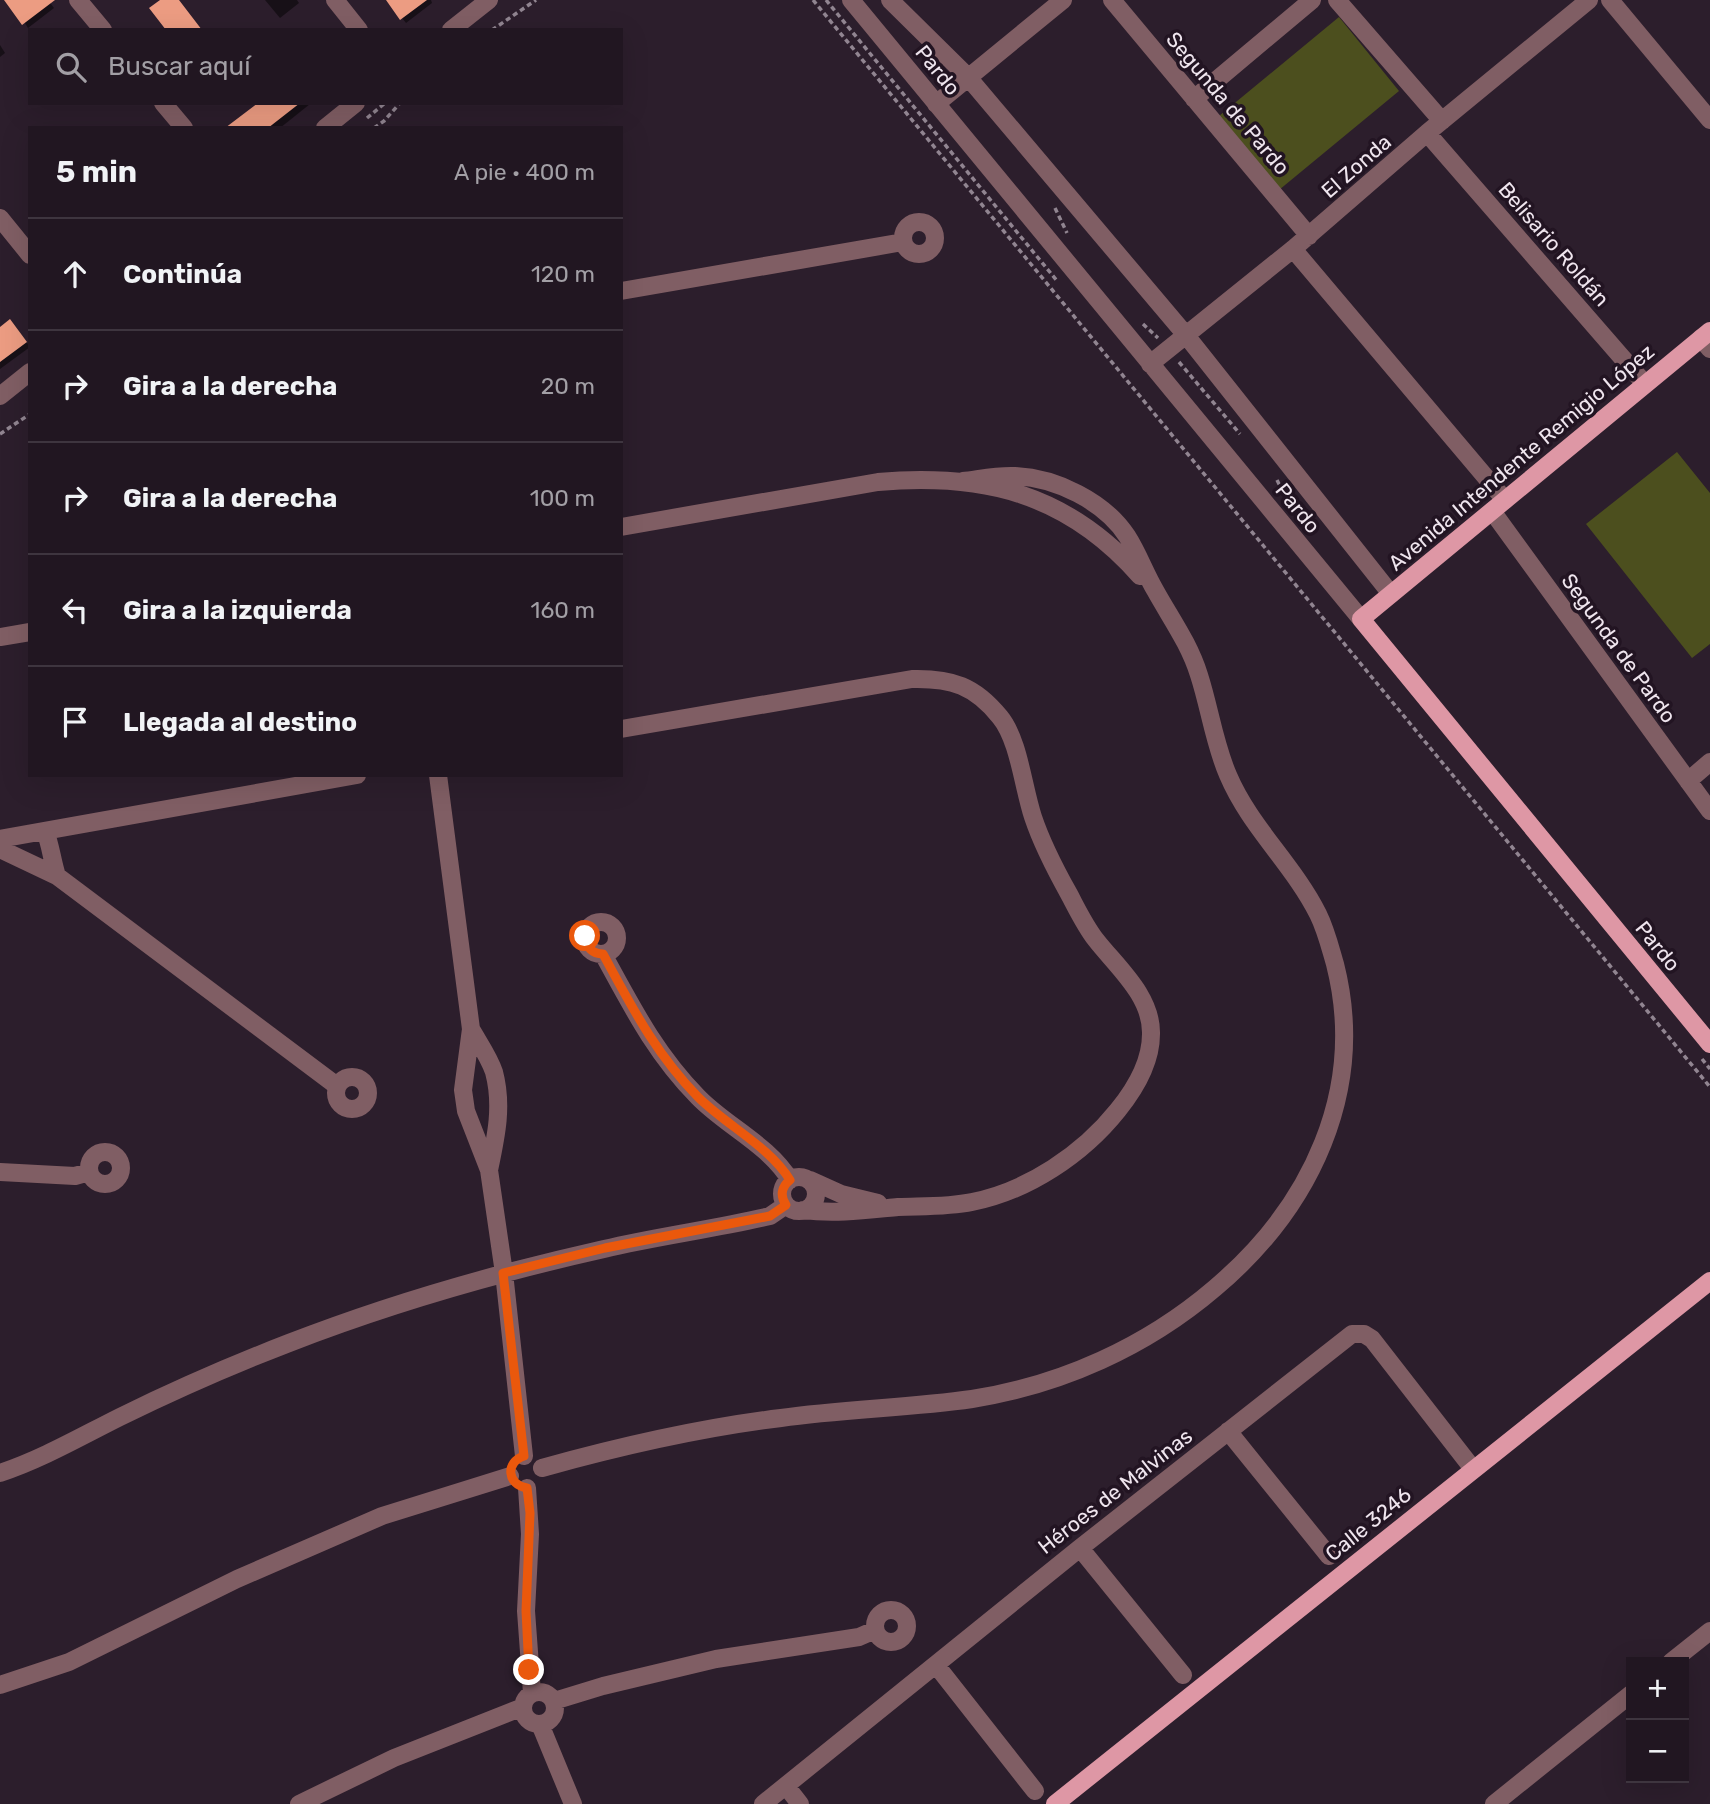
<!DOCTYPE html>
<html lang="es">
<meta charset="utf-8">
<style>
:root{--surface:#211621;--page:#291f2a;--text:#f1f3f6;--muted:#a29fa5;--line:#3e353f}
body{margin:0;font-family:Rubik,sans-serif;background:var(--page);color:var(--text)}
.controls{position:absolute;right:21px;bottom:21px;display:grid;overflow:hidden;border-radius:0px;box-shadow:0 7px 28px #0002}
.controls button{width:63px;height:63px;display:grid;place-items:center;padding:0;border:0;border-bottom:2px solid var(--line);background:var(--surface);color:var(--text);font:35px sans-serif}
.stop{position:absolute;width:21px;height:21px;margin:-16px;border:5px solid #ea580c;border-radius:50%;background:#fff}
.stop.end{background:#ea580c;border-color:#fff;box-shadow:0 2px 7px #0008}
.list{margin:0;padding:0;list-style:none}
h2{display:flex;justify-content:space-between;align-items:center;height:91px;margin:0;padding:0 28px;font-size:30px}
h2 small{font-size:23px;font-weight:400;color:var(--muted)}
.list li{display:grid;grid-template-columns:46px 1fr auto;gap:21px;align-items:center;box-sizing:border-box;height:112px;padding:0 28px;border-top:2px solid var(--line)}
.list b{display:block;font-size:26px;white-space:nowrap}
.list em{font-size:23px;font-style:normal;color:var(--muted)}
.icon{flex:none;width:38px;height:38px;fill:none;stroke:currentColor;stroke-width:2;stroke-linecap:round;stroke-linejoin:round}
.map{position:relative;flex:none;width:1710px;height:1804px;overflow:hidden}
.search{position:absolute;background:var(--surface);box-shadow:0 7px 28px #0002;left:28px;top:28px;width:595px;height:77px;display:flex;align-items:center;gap:18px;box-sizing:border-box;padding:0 24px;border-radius:0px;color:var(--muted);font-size:26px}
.panel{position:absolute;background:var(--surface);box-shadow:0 7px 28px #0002;left:28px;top:126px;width:595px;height:651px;border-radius:0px}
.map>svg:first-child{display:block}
</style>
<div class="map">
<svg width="1710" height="1804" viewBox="0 0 1710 1804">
<rect width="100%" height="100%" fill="#2c1e2c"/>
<path fill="#4c4f1e" d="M1339,17l60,74 -120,99 -60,-74z
M1677,452l33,41v151l-18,14 -106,-134z"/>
<path fill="#0007" d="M11,0h37l6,8 -26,20z
M265,0h32l2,3 -19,15z
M388,0h43l1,3 -26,20z
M0,45l5,8 -5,4z
M259,103h50l1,1 -30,24h-45z
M15,326l15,21 -30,22v-41z"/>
<path fill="#ec9c82" d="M4,0h51l-33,25z
M160,0h19l23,30h-36l-17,-22z
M386,0h41l-27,20z
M258,103h42l-32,25h-43z
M10,319l17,23 -27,20v-35z"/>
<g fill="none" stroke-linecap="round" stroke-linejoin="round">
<path stroke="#918591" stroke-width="3.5" stroke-dasharray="5 3.5" stroke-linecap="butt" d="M813,0l897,1087
M826,0l232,282
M492,30l44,-30
M367,118l18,-15
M374,128l10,-7 16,-18
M1055,208l12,25
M1143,324l15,14
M1179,362l61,72
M0,434l30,-20
M1277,480l11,22
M1702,1059l8,10"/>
<path stroke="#805e64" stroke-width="18" d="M78,0l25,30
M335,0l24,30
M851,0l510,619
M890,0l77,76 218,258 206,260
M1112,0l197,236
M1337,0l105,121
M1610,0l100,120
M451,30l38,-30
M1194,99l118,-99
M163,103l21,25
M936,104l127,-104
M325,128l31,-25
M1427,133l218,251
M0,218l30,37
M903 238a16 16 0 1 1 32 0a16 16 0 1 1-32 0Z
M1293,249l212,251
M621,291l282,-49
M1701,338l9,11
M1150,364l143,-115 134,-116 162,-133
M0,396l30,-24
M1492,511l218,300
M621,527l257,-45c105,-9 189,11 262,94
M0,637l30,-5
M621,729l291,-50c40,-1 63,7 88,38 19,23 23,70 33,100 9,27 22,52 36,77 8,15 16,32 27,46 21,27 56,56 55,94 0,28 -16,55 -33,76 -35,44 -90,81 -146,92 -24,5 -49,4 -74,5 -32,3 -63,7 -95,3
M438,775l33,254 -8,61 3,21 23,59 15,103 20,183
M1688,781l22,-19
M45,831c6,15 7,30 12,45
M0,839l357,-64
M0,849l57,27 280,210
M585 938a16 16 0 1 1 32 0a16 16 0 1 1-32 0Z
M603,954c29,53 52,99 95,143 28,29 71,48 92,83
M471,1029c8,14 18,28 23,43 9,34 2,65 -5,98
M336 1093a16 16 0 1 1 32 0a16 16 0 1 1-32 0Z
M89 1168a16 16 0 1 1 32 0a16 16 0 1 1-32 0Z
M0,1172l75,4 14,-4
M782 1194a17 17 0 1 1 34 0a17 17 0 1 1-34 0Z
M810,1180l31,14 37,9
M1228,1431l101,125
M542,1468c79,-22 157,-40 239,-50 63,-9 128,-10 191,-19 89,-14 174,-52 243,-111 96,-81 152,-198 120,-324 -5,-17 -9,-34 -17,-50 -25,-50 -68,-87 -90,-139 -14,-32 -18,-66 -29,-100 -10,-32 -28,-56 -44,-85 -10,-17 -17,-37 -28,-54 -23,-35 -71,-58 -112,-60 -17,-1 -35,3 -52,5
M0,1473c42,-14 80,-36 120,-56 55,-27 112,-52 169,-74 103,-40 208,-70 315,-94 55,-13 111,-20 166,-33l16,-11
M527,1488l3,46 -4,77 6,82
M1080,1548l103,127
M875 1626a16 16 0 1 1 32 0a16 16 0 1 1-32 0Z
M1671,1662l39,-31
M936,1665l99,126
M0,1685l69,-23 168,-83 145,-63 128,-40
M523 1708a16 16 0 1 1 32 0a16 16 0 1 1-32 0Z
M554,1701l49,-15 113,-27 143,-22 16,-7
M540,1724l33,80
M786,1786l14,18
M299,1804l95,-46 129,-51
M763,1804l317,-256 272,-214h12l8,5 101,130
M1494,1804l137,-110"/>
<path stroke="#de97a5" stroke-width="18" d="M1710,331l-349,288 349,425
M1055,1804l655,-523"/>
</g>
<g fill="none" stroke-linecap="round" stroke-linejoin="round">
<path stroke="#ea580c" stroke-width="9" d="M529,1670l-3,-59 4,-98 -3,-25c-20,-3 -22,-26 -3,-32l-21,-183 102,-25 165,-32 16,-11c-6,-9 -5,-18 4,-25 -20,-33 -64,-55 -92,-83 -43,-44 -66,-90 -95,-143 -11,0 -17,-7 -18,-18"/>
</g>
<g text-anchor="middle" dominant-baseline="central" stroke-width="7" stroke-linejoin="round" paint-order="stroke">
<g font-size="21" fill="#efe5ee" stroke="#221422">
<text transform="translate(938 70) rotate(51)">Pardo</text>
<text transform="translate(1228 103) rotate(50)">Segunda de Pardo</text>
<text transform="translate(1356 166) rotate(-41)">El Zonda</text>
<text transform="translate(1554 244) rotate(49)">Belisario Roldán</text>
<text transform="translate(1521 457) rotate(-40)">Avenida Intendente Remigio López</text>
<text transform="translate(1298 508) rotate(51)">Pardo</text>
<text transform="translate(1619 648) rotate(54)">Segunda de Pardo</text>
<text transform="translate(1658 946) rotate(51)">Pardo</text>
<text transform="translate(1115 1491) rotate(-38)">Héroes de Malvinas</text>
<text transform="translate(1368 1524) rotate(-39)">Calle 3246</text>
</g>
</g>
</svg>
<div class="controls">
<button>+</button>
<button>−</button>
</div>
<div class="stop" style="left:585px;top:936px"></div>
<div class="stop end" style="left:529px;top:1670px"></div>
<div class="search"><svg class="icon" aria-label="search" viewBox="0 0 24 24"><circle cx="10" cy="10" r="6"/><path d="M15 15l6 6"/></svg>Buscar aquí</div>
<section class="panel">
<h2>5 min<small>A pie · 400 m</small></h2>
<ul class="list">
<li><svg class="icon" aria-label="ahead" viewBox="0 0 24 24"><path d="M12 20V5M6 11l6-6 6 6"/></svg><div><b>Continúa</b></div><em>120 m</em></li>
<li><svg class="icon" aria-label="right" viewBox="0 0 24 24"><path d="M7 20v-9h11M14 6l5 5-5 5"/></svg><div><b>Gira a la derecha</b></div><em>20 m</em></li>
<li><svg class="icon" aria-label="right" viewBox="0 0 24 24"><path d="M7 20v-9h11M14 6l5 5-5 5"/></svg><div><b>Gira a la derecha</b></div><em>100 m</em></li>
<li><svg class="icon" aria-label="left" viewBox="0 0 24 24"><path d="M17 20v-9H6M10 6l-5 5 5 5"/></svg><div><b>Gira a la izquierda</b></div><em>160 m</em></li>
<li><svg class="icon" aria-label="arrive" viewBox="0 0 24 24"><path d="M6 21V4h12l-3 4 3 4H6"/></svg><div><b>Llegada al destino</b></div></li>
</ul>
</section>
</div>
